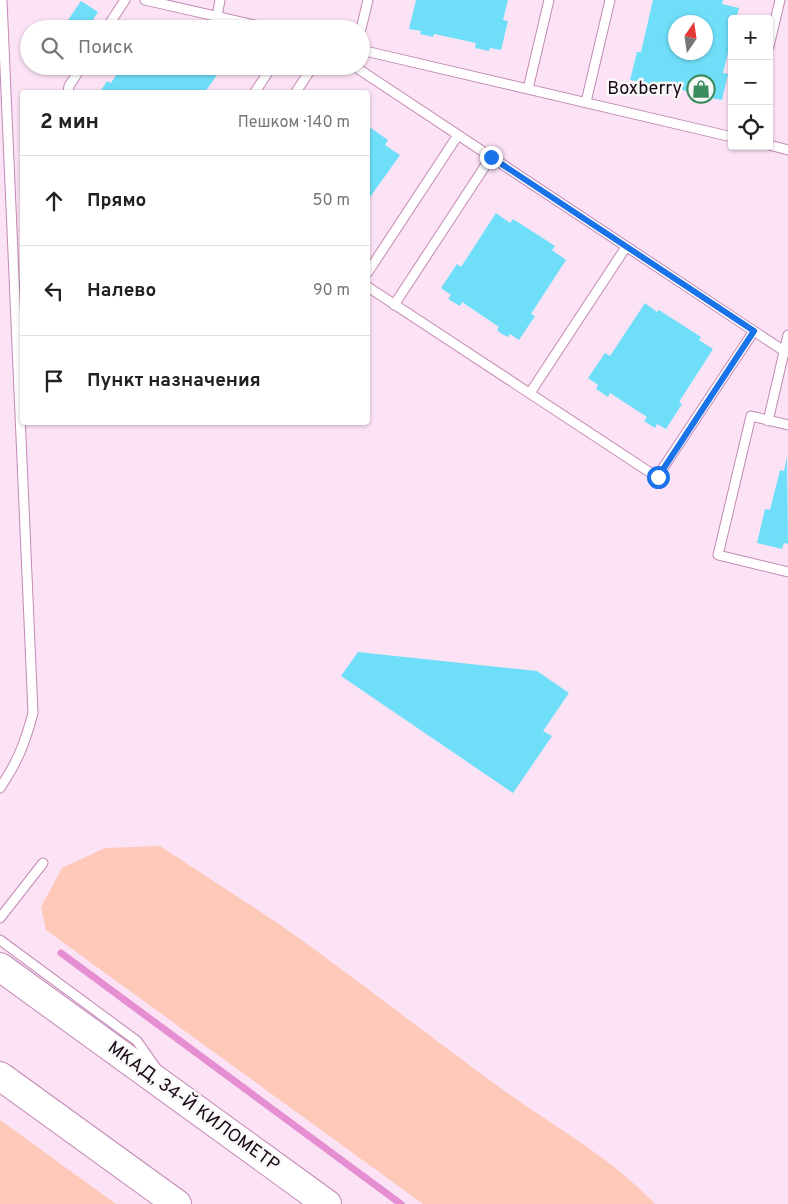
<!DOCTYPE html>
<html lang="ru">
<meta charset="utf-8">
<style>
:root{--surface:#fff;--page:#f6f6f6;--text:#222;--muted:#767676;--line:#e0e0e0}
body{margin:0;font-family:Overpass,sans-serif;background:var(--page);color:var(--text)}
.controls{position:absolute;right:15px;top:15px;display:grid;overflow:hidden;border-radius:5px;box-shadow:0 1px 4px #0004}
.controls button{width:45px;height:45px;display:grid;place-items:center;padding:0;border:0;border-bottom:1px solid var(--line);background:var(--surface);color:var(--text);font:25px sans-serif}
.compass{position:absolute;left:668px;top:15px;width:45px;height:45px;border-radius:50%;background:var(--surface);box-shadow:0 1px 4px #0004;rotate:13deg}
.stop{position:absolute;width:15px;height:15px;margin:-11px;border:4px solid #1a73e8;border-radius:50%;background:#fff}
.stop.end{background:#1a73e8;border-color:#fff;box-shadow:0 1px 5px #0008}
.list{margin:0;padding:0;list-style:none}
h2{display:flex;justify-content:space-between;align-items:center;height:65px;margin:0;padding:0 20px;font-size:21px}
h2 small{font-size:16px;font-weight:400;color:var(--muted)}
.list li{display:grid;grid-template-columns:32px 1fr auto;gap:15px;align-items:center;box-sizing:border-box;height:90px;padding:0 20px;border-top:1px solid var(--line)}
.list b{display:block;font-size:19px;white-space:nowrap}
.list em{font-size:16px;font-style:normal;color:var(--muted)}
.icon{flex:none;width:28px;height:28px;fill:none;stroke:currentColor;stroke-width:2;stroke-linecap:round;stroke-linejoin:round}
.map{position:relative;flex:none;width:788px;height:1204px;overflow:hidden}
.search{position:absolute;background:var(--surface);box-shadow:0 1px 4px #0004;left:20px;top:20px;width:350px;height:55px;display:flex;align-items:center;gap:12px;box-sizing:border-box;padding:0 18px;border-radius:28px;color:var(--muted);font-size:19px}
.panel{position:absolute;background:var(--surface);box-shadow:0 1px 4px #0004;left:20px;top:90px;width:350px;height:335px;border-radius:5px}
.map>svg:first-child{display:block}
</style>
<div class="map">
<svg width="788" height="1204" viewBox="0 0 788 1204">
<rect width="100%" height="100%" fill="#fce2f5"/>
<path fill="#ffc9ba" d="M160,846c42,28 85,55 126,83 70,50 137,102 206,153 54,40 117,73 163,122h-232l-377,-274 -5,-23 21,-39 43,-20z
M0,1120l116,84h-116z"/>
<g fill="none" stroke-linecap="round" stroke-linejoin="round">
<path stroke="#e58ed1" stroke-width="7" d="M61,953l340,251"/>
</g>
<path fill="#6fdef9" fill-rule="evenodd" d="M416,0h92l-5,20 5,1 -7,29 -11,-2 -1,3 -14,-3 1,-5 -42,-9 -1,3 -13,-3 1,-3 -12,-2z
M653,0h70l-1,4 17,4 -3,11h-4v18l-9,36 5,1 -6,26 -11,-2v3l-14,-3 1,-4 -44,-11 -1,5 -12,-3v-3l-11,-2 7,-28h4zM676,22h30v30h-30z
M81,1l17,11 -11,17h-12l-9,-6z
M122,66h82l13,9 -12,17h-105l7,-11 4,2z
M368,126l20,14 -3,5 15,10 -32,45z
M496,213l14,10 3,-4 25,16 17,11 -3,4 14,10 -35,54 4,2 -16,24 -9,-6 -2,3 -6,-3 -5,-4 2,-3 -37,-25 -2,4 -12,-7 3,-4 -10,-7 16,-24 4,3z
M645,303l12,9 2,-2 42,27 -2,3 14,9 -34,53 3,2 -16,25 -9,-5 -2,4 -11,-7 3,-4 -37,-24 -2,4 -12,-8 2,-4 -10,-7 17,-25 5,3z
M787,456l1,88 -4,-1 -2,6 -25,-6 8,-34 5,1 10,-40 4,1z
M358,652l179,19 32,22 -26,38 9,5 -39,57 -172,-117z"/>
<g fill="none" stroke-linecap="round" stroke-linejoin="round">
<g stroke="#c389b5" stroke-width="11">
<path id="lane" d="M145,0l127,29
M217,17l3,-17
M106,29l19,-29
M361,29l7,-29
M769,46l11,-46
M361,50l371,87
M354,66l430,285
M528,89l21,-89
M68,92l1,-6 13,-20
M255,92l17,-26
M296,92l17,-26
M586,102l24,-102
M769,145l19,5
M368,272l90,-137
M368,287l289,190 97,-146
M394,305l97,-148
M530,393l96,-146
M768,421l20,-86
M788,425l-37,-9 -33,139 70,17
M0,788c18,-27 25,-45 33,-75l-31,-713
M0,918l43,-55
M0,940l137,101 19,27"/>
</g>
<g stroke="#c389b5" stroke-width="30">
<path id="highway" d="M0,967l327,237
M0,1076l177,128"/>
</g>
<use href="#lane" stroke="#fff" stroke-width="9"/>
<use href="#highway" stroke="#fff" stroke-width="28"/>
</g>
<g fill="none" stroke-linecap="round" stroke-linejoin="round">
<path stroke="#1a73e8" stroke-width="6" d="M491,157l263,174 -96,146"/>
</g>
<defs>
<g id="shop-ring" transform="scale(1.4375)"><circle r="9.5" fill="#f8f8f8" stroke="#3b8c5e" stroke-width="1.5"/><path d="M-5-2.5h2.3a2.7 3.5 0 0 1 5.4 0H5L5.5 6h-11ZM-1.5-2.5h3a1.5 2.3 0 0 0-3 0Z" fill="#3b8c5e"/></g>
</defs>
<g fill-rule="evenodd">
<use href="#shop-ring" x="701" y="89"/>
</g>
<g text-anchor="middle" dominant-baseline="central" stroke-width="5" stroke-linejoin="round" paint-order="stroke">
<g font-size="18" fill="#1a0616" stroke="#f8f8f8" text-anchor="end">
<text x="682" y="89">Boxberry</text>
</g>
<g font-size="18" fill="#1a0616" stroke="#f8f8f8">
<text transform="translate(193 1107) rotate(36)">МКАД, 34-Й КИЛОМЕТР</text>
</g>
</g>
</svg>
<div class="controls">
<button>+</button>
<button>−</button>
<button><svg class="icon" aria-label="locate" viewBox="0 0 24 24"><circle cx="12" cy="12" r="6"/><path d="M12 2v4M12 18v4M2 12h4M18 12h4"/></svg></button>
</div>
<svg class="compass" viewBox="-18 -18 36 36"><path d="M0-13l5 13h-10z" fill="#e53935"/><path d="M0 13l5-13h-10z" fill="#767676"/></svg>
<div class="stop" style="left:658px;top:477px"></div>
<div class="stop end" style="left:491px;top:157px"></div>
<div class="search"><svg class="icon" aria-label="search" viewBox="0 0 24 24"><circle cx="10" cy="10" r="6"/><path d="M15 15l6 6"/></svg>Поиск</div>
<section class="panel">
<h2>2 мин<small>Пешком · 140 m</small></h2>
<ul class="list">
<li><svg class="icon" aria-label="ahead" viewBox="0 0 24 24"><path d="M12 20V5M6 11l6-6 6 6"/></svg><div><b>Прямо</b></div><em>50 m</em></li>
<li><svg class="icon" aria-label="left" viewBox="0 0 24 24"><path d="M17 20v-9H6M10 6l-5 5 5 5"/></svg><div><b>Налево</b></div><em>90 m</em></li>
<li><svg class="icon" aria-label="arrive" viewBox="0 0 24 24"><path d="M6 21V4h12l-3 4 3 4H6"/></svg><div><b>Пункт назначения</b></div></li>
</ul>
</section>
</div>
